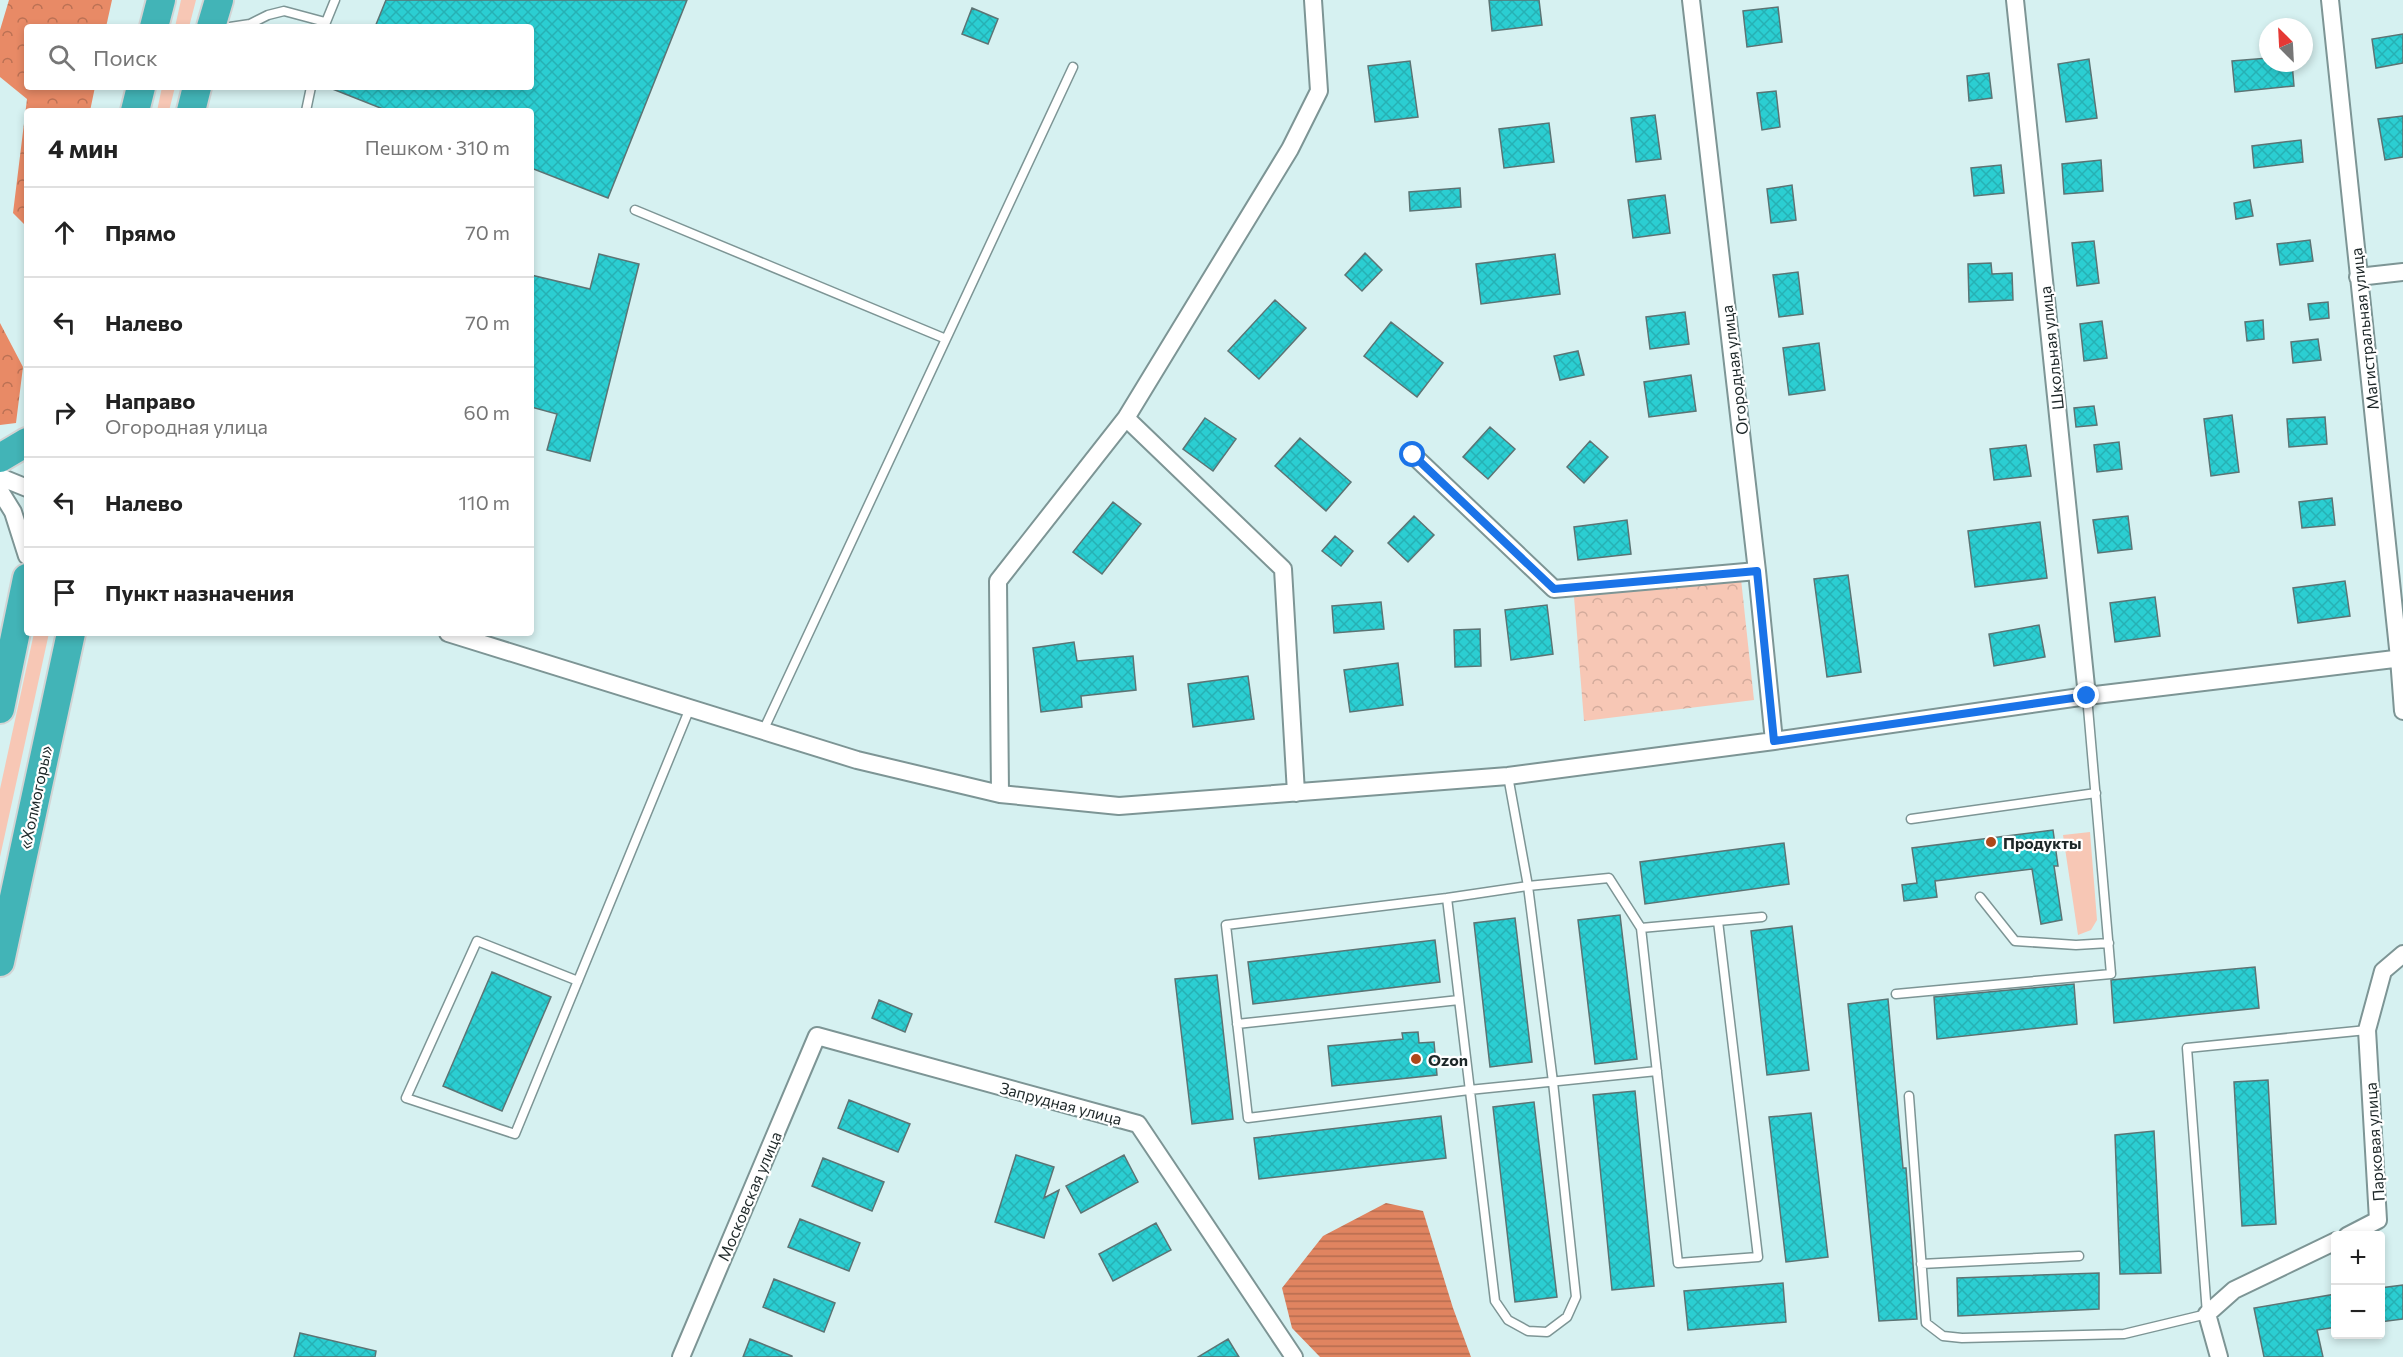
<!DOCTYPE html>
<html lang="ru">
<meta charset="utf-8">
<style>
:root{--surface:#fff;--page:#f2f2f2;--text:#222;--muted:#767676;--line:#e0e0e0}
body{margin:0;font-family:Commissioner,sans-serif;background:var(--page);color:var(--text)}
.controls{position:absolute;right:18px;bottom:18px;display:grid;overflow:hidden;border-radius:6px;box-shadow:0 3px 9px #0003}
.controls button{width:54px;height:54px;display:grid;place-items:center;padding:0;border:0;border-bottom:2px solid var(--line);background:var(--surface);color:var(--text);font:30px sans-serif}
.compass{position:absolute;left:2259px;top:18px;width:54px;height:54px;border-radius:50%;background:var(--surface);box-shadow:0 3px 9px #0003;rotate:336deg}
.stop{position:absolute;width:18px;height:18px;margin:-14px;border:4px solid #1a73e8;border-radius:50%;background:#fff}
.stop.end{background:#1a73e8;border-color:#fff;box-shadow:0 2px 6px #0008}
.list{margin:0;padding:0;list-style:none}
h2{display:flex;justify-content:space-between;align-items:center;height:78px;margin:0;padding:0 24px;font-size:26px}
h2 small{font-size:20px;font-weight:400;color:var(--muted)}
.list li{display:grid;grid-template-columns:39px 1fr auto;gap:18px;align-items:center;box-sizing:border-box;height:90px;padding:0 24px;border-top:2px solid var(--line)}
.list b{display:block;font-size:22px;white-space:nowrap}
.list p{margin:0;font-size:20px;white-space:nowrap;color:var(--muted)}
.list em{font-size:20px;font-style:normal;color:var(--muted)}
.icon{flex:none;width:33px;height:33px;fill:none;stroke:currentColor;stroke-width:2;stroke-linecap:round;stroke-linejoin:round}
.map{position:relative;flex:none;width:2403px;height:1357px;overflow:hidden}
.search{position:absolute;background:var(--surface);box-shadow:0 3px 9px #0003;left:24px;top:24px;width:510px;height:66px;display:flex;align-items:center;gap:15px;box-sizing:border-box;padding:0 21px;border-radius:6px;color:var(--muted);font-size:22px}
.panel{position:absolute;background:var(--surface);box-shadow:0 3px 9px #0003;left:24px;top:108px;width:510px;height:528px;border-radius:6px}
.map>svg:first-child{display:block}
</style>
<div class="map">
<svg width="2403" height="1357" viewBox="0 0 2403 1357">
<defs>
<pattern id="forest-crowns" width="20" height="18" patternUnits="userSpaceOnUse" patternTransform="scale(1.5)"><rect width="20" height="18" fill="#e88a66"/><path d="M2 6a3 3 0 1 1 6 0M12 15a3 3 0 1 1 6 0" fill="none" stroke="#bb7154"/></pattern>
<pattern id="park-crowns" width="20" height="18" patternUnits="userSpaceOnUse" patternTransform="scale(1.5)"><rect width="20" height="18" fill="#f7c7b5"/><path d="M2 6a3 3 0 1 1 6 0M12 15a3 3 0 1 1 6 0" fill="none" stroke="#d3ab9c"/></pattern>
<pattern id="water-rules" width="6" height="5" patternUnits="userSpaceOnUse" patternTransform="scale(1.5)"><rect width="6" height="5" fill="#e08460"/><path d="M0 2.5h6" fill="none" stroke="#b56c4f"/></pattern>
<pattern id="building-cross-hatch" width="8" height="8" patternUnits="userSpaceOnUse" patternTransform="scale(1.5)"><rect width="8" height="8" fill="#2bced2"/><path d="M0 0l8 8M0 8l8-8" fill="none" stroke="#26b1b4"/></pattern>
</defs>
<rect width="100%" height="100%" fill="#d6f1f1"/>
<path fill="#f7c7b5" d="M181,0h15l-7,27h-14z
M162,87h13l-6,24h-12z
M34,633h15l-49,224v-68z
M2090,832l7,88 -6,10 -13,5 -15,-100z"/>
<path fill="url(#forest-crowns)" d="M9,0h103l-6,27h-79v60h68l-5,24h-63v116l-14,-14 14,-114 -27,-22v-47z
M0,323l23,44 -7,56 -16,2z"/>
<path fill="url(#park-crowns)" d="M1741,579l13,121 -170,21 -10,-124z"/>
<path fill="url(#water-rules)" d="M1386,1203l37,8 30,97 18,49h-151l-28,-29 -10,-40 41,-52z"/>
<path fill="url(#building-cross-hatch)" stroke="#5c7474" stroke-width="1.5" d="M386,0h301l-79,198 -77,-30v-57h-143l-58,-23 201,-1v-60h-156z
M1489,0h50l3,25 -50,6z
M1778,7l4,35 -35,5 -4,-36z
M972,8l26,11 -10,25 -26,-10z
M2403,34v29l-27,5 -4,-29z
M2268,58v5h24l2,23 -59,6 -3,-31z
M2089,59l8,59 -31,4 -8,-58z
M1410,61l8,56 -43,5 -7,-56z
M1989,73l3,25 -23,3 -2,-25z
M1776,91l4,36 -18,3 -5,-37z
M1655,115l6,44 -25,3 -5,-44z
M2403,116v41l-18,3 -7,-41z
M1549,123l5,39 -50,6 -5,-39z
M2301,140l2,22 -49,6 -2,-22z
M2101,160l2,31 -39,3 -2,-30z
M2001,165l3,28 -30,3 -3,-28z
M1792,185l4,35 -25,3 -4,-34z
M1460,188l1,19 -51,4 -1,-19z
M1665,195l5,38 -37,5 -5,-38z
M2250,200l3,16 -17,3 -2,-16z
M2310,240l3,21 -33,4 -3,-21z
M2094,241l5,42 -22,3 -5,-43z
M1365,253l17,17 -20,21 -17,-16z
M599,254l40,10 -49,197 -43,-11 10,-36 -26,-7v-132l59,14z
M1555,254l5,40 -79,10 -5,-40z
M1991,263l1,11 20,-1 1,27 -44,2 -1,-38z
M1798,272l5,42 -24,3 -6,-42z
M1275,300l31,28 -47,51 -31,-28z
M2328,302l1,16 -19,2 -2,-16z
M1685,312l4,32 -39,5 -4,-32z
M2263,320l1,19 -17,2 -2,-19z
M2102,321l5,37 -23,3 -4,-37z
M1391,322l52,41 -26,34 -53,-41z
M2318,339l3,21 -28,3 -2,-21z
M1819,343l6,47 -36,5 -6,-47z
M1578,351l6,24 -24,5 -6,-24z
M1691,375l5,36 -47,6 -5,-35z
M2094,406l3,19 -21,2 -2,-19z
M2232,415l7,57 -28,4 -7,-57z
M2325,417l2,27 -38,3 -2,-28z
M1205,418l31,21 -23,32 -30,-22z
M1490,427l25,22 -27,30 -25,-22z
M1300,438l51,44 -25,29 -51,-45z
M1590,441l18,16 -24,26 -17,-16z
M2119,442l3,27 -25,3 -3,-27z
M2026,445l5,31 -37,4 -4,-31z
M2332,498l3,27 -33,3 -3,-26z
M1113,502l28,22 -39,50 -29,-22z
M1414,516l20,19 -26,27 -20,-19z
M2128,516l4,33 -34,4 -5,-33z
M1627,520l4,34 -53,6 -4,-33z
M2040,522l7,56 -72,9 -7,-56z
M1335,536l18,15 -12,15 -19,-15z
M1848,575l13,97 -34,5 -13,-98z
M2345,581l5,35 -52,7 -5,-35z
M2155,597l5,39 -45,6 -5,-39z
M1381,602l3,27 -50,4 -2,-27z
M1547,605l6,49 -42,6 -6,-50z
M2039,625l6,32 -51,9 -5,-32z
M1480,629l1,37 -26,1 -1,-37z
M1074,642l3,19 56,-5 3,34 -55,6 1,11 -41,5 -8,-64z
M1398,663l5,42 -53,7 -6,-42z
M1248,676l6,43 -61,8 -5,-43z
M2053,830l5,36h-4l8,54 -21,4 -9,-55 -97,12 2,16 -33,4 -2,-16 15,-2 -5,-35z
M1784,843l5,41 -144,20 -5,-42z
M1620,915l17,144 -42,5 -17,-144z
M1515,918l17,144 -42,5 -16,-144z
M1792,926l17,144 -42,5 -16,-144z
M1435,940l5,42 -187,22 -5,-42z
M2255,967l4,41 -145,15 -3,-43z
M492,972l59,25 -49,114 -59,-25z
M1217,975l16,144 -41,5 -17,-145z
M2074,984l3,40 -140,15 -3,-42z
M1888,999l15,169h3l11,151 -38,2 -31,-317z
M879,1000l33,14 -7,18 -33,-14z
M1418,1032l1,11 15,-1 3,33 -105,11 -4,-40 75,-7 -1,-6z
M2268,1080l8,144 -34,2 -8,-144z
M1635,1091l19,195 -42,4 -19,-195z
M849,1100l61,24 -12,28 -60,-24z
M1534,1102l23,195 -42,5 -22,-195z
M1811,1113l17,144 -42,5 -17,-145z
M1441,1116l5,42 -187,21 -5,-41z
M2154,1131l7,142 -41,1 -5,-139z
M1016,1155l38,12 -10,31 15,-8 -15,48 -49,-16z
M1124,1155l14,27 -57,31 -15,-27z
M823,1158l61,24 -12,29 -60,-25z
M800,1219l60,24 -11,28 -61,-24z
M1156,1223l15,27 -58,31 -14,-27z
M2099,1273v36l-141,7 -1,-38z
M774,1279l61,24 -11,29 -61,-25z
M1783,1283l3,39 -98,8 -4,-39z
M2403,1285v34l-23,3v-34z
M2336,1294v33l-19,3 6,27h-59l-10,-49z
M300,1333l76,18 -1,6h-81z
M750,1339l42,17v1h-49z
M1228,1339l11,18h-41z"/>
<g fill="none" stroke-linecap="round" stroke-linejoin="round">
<g stroke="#7d9595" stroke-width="11">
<path id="lane" d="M230,27l20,-3 18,-9 16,-4 41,11
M324,27l11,-27
M306,111l5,-24
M635,210l311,129
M763,731l310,-664
M1508,776l20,110 81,-8 32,50 77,-7 40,336 -80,6 -37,-335
M1911,819l185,-26
M1528,886l25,196 23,215 -9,20 -20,15 -19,-1 -20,-11 -13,-19 -48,-403z
M1980,897l35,44 61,4 33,-2
M1447,898l-221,27 22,193 221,-28 188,-19
M1718,921l44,-4
M578,981l-101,-40 -71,157 109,36 175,-426
M1896,994l215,-20 -24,-278
M1237,1024l222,-24
M1909,1096l17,227 17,13 19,2 162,-4 83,-20 -20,-266 180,-18
M1921,1264l158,-8"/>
</g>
<g stroke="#7d9595" stroke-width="20">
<path id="street" d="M1691,0l66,571 17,170
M2015,0l72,696
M2330,0l69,658 4,53
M2358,277l45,-5
M1126,418l157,151 13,224
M1413,455l141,134 203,-18
M0,477l27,11
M0,491l13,21 14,44
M448,633l409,127 143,34 119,12 389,-30 266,-35 313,-45 316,-38
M1000,794l-2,-213 128,-163 164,-269 29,-58 -6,-91
M2347,1236l31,-16 -11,-190 16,-59 20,-17
M681,1357l136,-321 321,88 156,233
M2219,1357l-12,-43 27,-24 102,-49"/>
</g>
<g stroke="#d2d4d4" stroke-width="32">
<path id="highway" d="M154,27l7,-27
M211,27l8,-27
M135,111l6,-24
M191,111l6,-24
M0,458l27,-16
M0,709l27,-131
M0,962l71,-329"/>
</g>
<use href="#lane" stroke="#fff" stroke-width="8"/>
<use href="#street" stroke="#fff" stroke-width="16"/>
<use href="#highway" stroke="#42b4b7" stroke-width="28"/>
</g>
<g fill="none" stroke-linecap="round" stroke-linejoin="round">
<path stroke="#1a73e8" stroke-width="8" d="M1413,455l141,134 203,-18 17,170 313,-45"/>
</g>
<g fill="#ad471a" stroke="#fff" stroke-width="2">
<circle cx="1991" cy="842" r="6"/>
<circle cx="1416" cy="1059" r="6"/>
</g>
<g text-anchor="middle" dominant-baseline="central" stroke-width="4.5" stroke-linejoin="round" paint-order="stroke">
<g font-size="16" fill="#1d2728" stroke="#fff">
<text transform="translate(2364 329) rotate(-96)">Магистральная улица</text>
<text transform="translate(2051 348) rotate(-96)">Школьная улица</text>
<text transform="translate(1734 370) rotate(-97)">Огородная улица</text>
<text transform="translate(35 797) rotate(-78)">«Холмогоры»</text>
<text transform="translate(1061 1103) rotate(15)">Запрудная улица</text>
<text transform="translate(2374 1142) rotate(-94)">Парковая улица</text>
<text transform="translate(749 1196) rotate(-67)">Московская улица</text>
</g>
<g font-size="16" font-weight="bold" fill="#1d2728" stroke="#fff" text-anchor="start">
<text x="2003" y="842">Продукты</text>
<text x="1428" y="1059">Ozon</text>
</g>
</g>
</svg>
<div class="controls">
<button>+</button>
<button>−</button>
</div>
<svg class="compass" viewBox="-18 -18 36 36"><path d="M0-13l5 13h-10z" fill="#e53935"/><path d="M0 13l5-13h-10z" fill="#767676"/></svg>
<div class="stop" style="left:1413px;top:455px"></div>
<div class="stop end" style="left:2087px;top:696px"></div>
<div class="search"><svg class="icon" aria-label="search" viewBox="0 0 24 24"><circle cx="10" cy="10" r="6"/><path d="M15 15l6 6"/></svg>Поиск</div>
<section class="panel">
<h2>4 мин<small>Пешком · 310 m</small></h2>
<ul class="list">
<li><svg class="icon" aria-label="ahead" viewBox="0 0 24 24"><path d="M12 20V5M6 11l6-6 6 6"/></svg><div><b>Прямо</b></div><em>70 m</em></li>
<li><svg class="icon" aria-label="left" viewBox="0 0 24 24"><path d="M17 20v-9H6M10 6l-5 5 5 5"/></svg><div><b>Налево</b></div><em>70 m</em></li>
<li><svg class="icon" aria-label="right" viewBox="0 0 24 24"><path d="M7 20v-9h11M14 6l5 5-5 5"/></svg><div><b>Направо</b><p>Огородная улица</p></div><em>60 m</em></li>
<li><svg class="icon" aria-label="left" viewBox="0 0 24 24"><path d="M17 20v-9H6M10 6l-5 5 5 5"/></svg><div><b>Налево</b></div><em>110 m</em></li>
<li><svg class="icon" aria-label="arrive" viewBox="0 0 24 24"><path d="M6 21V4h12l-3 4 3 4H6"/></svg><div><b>Пункт назначения</b></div></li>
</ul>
</section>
</div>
